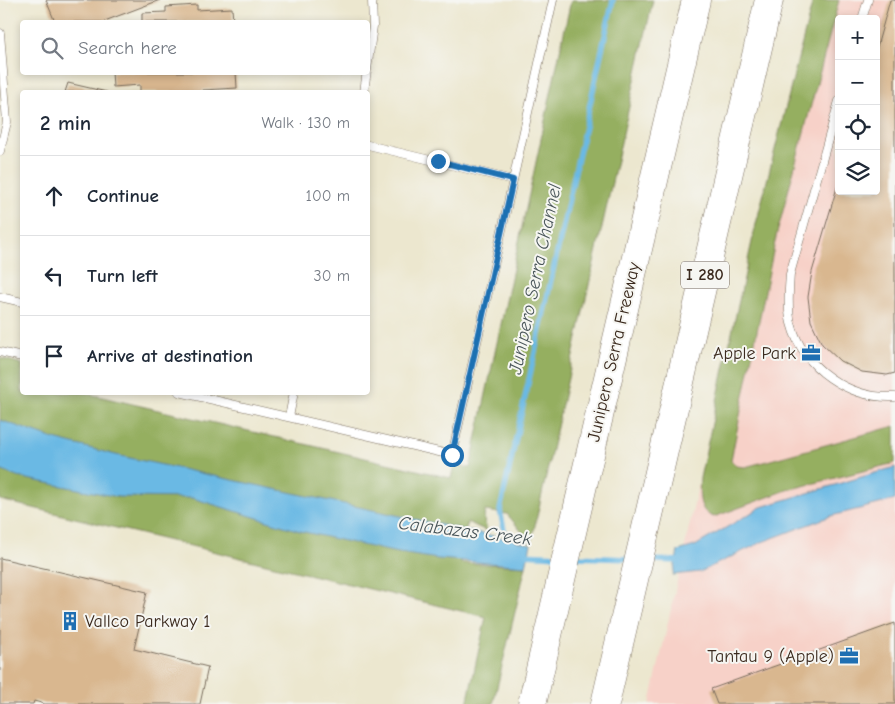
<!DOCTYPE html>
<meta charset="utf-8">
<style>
:root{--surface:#fff;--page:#f6f6f7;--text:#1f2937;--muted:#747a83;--line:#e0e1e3}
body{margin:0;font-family:"Comic Neue",sans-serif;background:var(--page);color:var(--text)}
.controls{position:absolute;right:15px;top:15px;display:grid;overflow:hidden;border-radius:5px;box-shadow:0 2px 8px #0003}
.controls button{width:45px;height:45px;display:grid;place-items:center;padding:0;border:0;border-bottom:1px solid var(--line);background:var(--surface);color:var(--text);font:25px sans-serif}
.stop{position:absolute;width:15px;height:15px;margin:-11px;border:4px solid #1f6fb2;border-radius:50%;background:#fff}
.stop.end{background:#1f6fb2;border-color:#fff;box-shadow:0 1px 5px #0008}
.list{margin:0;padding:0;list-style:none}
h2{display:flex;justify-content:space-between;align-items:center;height:65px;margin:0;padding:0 20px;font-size:21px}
h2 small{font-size:16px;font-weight:400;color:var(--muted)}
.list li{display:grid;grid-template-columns:32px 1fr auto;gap:15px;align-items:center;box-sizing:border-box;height:80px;padding:0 20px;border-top:1px solid var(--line)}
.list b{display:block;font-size:19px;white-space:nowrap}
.list em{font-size:16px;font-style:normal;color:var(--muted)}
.icon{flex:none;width:28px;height:28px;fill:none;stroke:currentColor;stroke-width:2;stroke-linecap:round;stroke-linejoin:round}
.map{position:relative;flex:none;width:895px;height:704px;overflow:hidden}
.search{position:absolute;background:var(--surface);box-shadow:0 2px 8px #0003;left:20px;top:20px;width:350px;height:55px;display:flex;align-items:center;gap:12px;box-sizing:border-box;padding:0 18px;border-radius:5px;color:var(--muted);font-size:19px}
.panel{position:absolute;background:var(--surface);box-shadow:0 2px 8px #0003;left:20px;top:90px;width:350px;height:305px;border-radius:5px}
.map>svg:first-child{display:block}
</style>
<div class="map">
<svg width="895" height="704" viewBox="0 0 895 704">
<rect width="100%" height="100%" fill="#f6f6f2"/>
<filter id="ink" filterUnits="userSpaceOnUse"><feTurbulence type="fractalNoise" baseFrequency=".02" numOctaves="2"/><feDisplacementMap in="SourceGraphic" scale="10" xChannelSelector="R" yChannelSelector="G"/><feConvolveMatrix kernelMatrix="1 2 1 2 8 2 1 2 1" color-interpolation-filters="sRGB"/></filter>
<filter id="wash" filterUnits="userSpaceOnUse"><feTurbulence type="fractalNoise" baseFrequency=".0096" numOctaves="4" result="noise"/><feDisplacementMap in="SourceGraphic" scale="20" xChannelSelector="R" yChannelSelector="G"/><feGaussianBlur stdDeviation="1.12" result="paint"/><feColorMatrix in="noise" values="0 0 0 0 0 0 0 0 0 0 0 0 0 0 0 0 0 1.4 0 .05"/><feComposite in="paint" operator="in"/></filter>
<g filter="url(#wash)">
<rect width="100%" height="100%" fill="#ece7cf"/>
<path fill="#f7d1c8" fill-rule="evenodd" d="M813,0h82v704h-245l105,-476zM839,19h37v172h-37z"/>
<path fill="#95af60" stroke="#686c3f" d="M571,0h82l-122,543 -24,-29 -22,-3 -1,8 3,12 -20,-9 -6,41 65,3 -33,138h-26l19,-87 -486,-117v-142l22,6v28l63,1 366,85 3,-13 16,3z
M813,0h26l-63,237 -45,223 5,6 9,1 150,-41v37l-108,27 -73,27c-17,-5 -15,-25 -14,-39l55,-250z"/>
<path fill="#6ab9e4" stroke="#527281" d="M0,420l54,19 62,16 415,89 -5,22 -88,-7 -45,-7 -93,-21 -108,-33 -74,-1 -101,-20 -17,-7z
M895,467v33l-64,16 -69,26 -62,30 -27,3 5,-24 17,-5 66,-39z"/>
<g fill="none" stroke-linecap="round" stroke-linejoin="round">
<path stroke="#6ab9e4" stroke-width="5.5" d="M514,546l-10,-16 -4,-20 113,-510
M522,554l38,2
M574,557l58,2
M647,560l35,1"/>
</g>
<g id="blocks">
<path fill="#d9b78f" d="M46,0h114l-58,22h-47z
M890,0h5v373l-8,2 -25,-3 -22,-11 -18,-17 -11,-23 -3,-24 4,-25 26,-88 1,7h37v-141z
M197,5v5l35,-2 1,14h-91v-9l24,-1v-5z
M112,72h124l1,16 -34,2v2h-63v-7l-27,2z
M68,83l39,9h-42z
M0,558l147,34 -13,57 74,18 -8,37h-155l-11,-3 -1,3h-33z
M895,623v81h-178l-6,-15z"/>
</g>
</g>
<g filter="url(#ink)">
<use href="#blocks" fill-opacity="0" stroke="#796c5c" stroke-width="1"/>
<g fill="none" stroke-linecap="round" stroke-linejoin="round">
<g stroke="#796c5c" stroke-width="9">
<path id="service" d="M862,19l6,-19
M0,33l7,89 -7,29
M364,92l9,-66 -1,-26
M839,101l-49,173c-1,15 -3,34 1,49 12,46 58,76 104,74
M368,145l145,35
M0,297l22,5
M0,352l22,5
M179,392l273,63 101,-455
M289,417l5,-25"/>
</g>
<g stroke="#796c5c" stroke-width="29">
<path id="motorway" d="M532,704l164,-704
M605,704l164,-704"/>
</g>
<use href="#service" stroke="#fff" stroke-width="8"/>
<use href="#motorway" stroke="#fff" stroke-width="28"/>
</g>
</g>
<g fill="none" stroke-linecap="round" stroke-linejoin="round" filter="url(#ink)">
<path stroke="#1f6fb2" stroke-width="6" d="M438,161l75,19 -61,275"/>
</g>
<defs>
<g id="office-bare" transform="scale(1.5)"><path d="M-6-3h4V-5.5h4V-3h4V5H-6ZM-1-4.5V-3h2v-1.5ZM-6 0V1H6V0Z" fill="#1f6fb2" stroke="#f6f6f2" stroke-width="2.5" paint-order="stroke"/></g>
<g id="building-bare" transform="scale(1.5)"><path d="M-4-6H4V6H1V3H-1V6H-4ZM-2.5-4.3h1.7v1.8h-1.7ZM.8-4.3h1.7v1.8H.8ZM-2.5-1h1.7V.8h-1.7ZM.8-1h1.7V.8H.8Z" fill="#1f6fb2" stroke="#f6f6f2" stroke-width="2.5" paint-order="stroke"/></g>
</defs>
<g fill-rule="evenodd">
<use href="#office-bare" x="811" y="353"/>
<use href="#building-bare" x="70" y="621"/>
<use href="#office-bare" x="849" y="656"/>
</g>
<g text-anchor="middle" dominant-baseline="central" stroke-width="4" stroke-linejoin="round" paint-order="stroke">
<rect fill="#f6f6f2" stroke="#73675e" stroke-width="1" x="681" y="261.5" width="48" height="27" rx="4"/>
<g font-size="16" font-weight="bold" fill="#3b2a1e">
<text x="705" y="275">I 280</text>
</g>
<g font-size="18" fill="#3b2a1e" stroke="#f6f6f2">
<text transform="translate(614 352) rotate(-77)">Junipero Serra Freeway</text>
</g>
<g font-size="18" fill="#3b2a1e" stroke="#f6f6f2" text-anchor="end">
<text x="796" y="353">Apple Park</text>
<text x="85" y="621" text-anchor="start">Vallco Parkway 1</text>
<text x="834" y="656">Tantau 9 (Apple)</text>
</g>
<g font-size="19" font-style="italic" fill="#495559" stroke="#f6f6f2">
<text transform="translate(535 279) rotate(-78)">Junipero Serra Channel</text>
<text transform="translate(465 531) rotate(7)">Calabazas Creek</text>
</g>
</g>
</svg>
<div class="controls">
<button>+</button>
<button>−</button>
<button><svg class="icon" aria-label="locate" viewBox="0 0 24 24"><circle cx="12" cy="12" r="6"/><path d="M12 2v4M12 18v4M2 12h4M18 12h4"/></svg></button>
<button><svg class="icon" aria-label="layers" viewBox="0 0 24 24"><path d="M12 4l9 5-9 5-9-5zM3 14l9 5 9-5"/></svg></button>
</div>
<div class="stop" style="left:452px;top:455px"></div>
<div class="stop end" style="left:438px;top:161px"></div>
<div class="search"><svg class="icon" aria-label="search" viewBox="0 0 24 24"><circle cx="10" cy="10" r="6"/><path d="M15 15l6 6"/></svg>Search here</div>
<section class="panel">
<h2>2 min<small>Walk · 130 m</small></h2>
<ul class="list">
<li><svg class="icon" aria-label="ahead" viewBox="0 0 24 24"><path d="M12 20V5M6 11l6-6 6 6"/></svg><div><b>Continue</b></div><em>100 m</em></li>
<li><svg class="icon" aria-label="left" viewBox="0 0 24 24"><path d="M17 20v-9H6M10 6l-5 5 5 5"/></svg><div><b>Turn left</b></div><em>30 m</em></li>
<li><svg class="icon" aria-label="arrive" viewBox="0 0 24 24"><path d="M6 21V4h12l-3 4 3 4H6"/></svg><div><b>Arrive at destination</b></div></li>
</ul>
</section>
</div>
